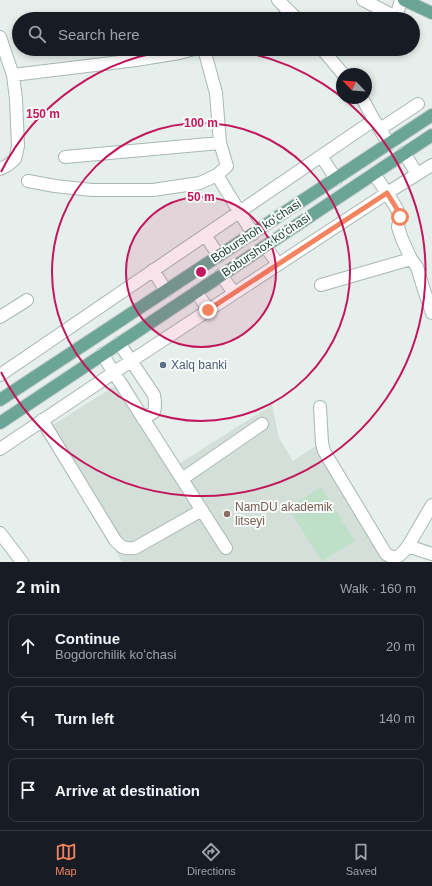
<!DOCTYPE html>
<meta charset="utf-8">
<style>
:root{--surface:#171b24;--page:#242831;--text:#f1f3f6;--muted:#9ea1a6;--line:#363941;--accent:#f4845f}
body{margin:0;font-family:Arial,sans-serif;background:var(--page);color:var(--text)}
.compass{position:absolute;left:336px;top:68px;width:36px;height:36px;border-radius:50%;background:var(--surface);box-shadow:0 2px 6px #0003;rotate:295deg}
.stop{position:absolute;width:12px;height:12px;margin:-9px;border:3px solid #f4845f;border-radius:50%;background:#fff}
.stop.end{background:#f4845f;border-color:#fff;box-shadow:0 1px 4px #0008}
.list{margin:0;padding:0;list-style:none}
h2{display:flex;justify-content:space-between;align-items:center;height:52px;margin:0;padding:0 16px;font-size:17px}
h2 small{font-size:13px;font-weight:400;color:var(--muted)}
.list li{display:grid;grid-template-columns:26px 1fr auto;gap:12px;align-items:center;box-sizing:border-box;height:64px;margin:0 8px 8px;padding:0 8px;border:1px solid var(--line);border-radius:8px}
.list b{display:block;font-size:15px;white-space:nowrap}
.list p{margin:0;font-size:13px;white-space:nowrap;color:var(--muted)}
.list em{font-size:13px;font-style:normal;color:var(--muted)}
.icon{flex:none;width:22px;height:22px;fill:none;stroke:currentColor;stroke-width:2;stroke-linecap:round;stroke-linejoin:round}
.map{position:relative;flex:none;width:432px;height:562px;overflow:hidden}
.search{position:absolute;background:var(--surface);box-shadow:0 2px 6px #0003;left:12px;right:12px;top:12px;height:44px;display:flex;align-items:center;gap:10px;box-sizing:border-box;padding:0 14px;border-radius:22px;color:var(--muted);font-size:15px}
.sheet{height:268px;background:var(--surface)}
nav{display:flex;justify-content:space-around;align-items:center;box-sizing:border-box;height:56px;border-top:1px solid var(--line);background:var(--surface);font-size:11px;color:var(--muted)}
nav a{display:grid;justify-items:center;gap:2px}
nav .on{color:var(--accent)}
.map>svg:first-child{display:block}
</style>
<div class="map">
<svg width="432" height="562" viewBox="0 0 432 562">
<rect width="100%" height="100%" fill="#e6efeb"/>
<path fill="#d4dfda" d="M127,378l50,87 95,-60 7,33 14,23 24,-16 72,117h-267l-77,-132z"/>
<path fill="#bfe0c8" d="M321,487l34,54 -33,20 -34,-53z"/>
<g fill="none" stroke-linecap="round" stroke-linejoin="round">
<g stroke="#a8b8b2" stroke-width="14">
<path id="minor" d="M278,0l19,19
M363,0l29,15 5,-1 4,-14
M279,19l12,-6
M0,37l13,38 3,24 2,47 -3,13 -7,6 -8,4
M204,49l12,44 4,50 7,23 -2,2 -8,7 36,59
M322,49l21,25
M13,75l123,-15 43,-7 15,-4
M362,98l12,22 15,24
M380,129l38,-25
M404,153l13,21
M321,156l15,23
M65,157l155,-14
M374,174l13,19 10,16 3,8 -2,10 4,12 9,20 6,8 7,23 8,23
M28,181l27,5 37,4h61l47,-7 17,-8
M205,235l14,21
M265,246l13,18
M153,270l13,21
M221,275l13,18
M321,285l90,-26
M196,292l13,18
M0,317l27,-17
M119,343l35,52c1,6 2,11 0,17l-11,7
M102,354l124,194
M0,375l374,-255
M320,407l2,36 2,8 62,103c11,7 15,1 22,-8l24,8
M42,420l73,120c7,8 9,9 20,8l67,-38
M0,449l131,-88 256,-168 45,-28
M182,479l80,-55
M0,533l22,29
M408,546l24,-41"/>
</g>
<g stroke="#c2cac8" stroke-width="14">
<path id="major" d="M404,0l28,13
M0,400l432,-285
M0,423l432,-288"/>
</g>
<use href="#minor" stroke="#fff" stroke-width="12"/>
<use href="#major" stroke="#6aa596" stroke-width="12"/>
</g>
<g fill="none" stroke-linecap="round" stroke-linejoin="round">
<path stroke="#f4845f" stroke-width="5" d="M208,310l179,-117 10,16 3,8"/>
</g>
<circle cx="201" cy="272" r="75" fill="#c2185b" fill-opacity=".12"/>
<g fill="none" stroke="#c2185b" stroke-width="2">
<circle cx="201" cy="272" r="75"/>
<circle cx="201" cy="272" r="149"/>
<path d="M1 172A224 224 0 0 1 180 49M222 49A224 224 0 1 1 1 372"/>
</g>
<circle fill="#5c6f8a" stroke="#f7fbf9" stroke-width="1.5" cx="163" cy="365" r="4"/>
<circle fill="#8d6e63" stroke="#f7fbf9" stroke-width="1.5" cx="227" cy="514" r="4"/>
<g text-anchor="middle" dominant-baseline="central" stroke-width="4" stroke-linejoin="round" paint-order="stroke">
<g font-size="12" fill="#24423a" stroke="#f7fbf9">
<text transform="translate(256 231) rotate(-33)">Boburshoh koʻchasi</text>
<text transform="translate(266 245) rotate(-34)">Boburshox ko'chasi</text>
</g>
<g font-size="12" fill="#4e5e75" stroke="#f7fbf9" text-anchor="start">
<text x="171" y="365">Xalq banki</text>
</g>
<g font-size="12" fill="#785e54" stroke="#f7fbf9" text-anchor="start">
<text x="235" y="507">NamDU akademik<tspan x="235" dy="14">litseyi</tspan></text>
</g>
</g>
<circle cx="201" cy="272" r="6" fill="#c2185b" stroke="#f7fbf9" stroke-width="2"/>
<g font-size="12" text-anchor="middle" font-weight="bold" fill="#c2185b" stroke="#f7fbf9" stroke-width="4" stroke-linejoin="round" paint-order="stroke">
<text x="43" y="118">150 m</text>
<text x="201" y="127">100 m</text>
<text x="201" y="201">50 m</text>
</g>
</svg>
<svg class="compass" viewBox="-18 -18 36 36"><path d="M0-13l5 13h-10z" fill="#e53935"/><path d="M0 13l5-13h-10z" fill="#9ea1a6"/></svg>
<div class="stop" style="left:400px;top:217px"></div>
<div class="stop end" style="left:208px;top:310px"></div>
<div class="search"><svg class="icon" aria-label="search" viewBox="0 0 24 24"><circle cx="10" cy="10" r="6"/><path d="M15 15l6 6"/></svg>Search here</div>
</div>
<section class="sheet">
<h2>2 min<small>Walk · 160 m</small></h2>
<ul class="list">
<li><svg class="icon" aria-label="ahead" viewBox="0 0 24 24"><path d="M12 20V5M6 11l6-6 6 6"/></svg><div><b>Continue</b><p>Bogdorchilik koʻchasi</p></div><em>20 m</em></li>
<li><svg class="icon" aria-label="left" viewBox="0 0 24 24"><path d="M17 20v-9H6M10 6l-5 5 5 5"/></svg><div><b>Turn left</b></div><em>140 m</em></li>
<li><svg class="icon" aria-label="arrive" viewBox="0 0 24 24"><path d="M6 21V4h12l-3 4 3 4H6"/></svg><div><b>Arrive at destination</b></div></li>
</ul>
</section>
<nav>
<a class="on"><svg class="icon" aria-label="map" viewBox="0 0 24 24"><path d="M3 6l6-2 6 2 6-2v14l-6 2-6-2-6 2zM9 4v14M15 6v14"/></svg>Map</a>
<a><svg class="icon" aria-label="directions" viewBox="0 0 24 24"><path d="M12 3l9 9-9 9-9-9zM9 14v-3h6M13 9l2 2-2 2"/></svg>Directions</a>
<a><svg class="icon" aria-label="saved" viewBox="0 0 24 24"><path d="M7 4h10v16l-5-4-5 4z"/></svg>Saved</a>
</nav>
